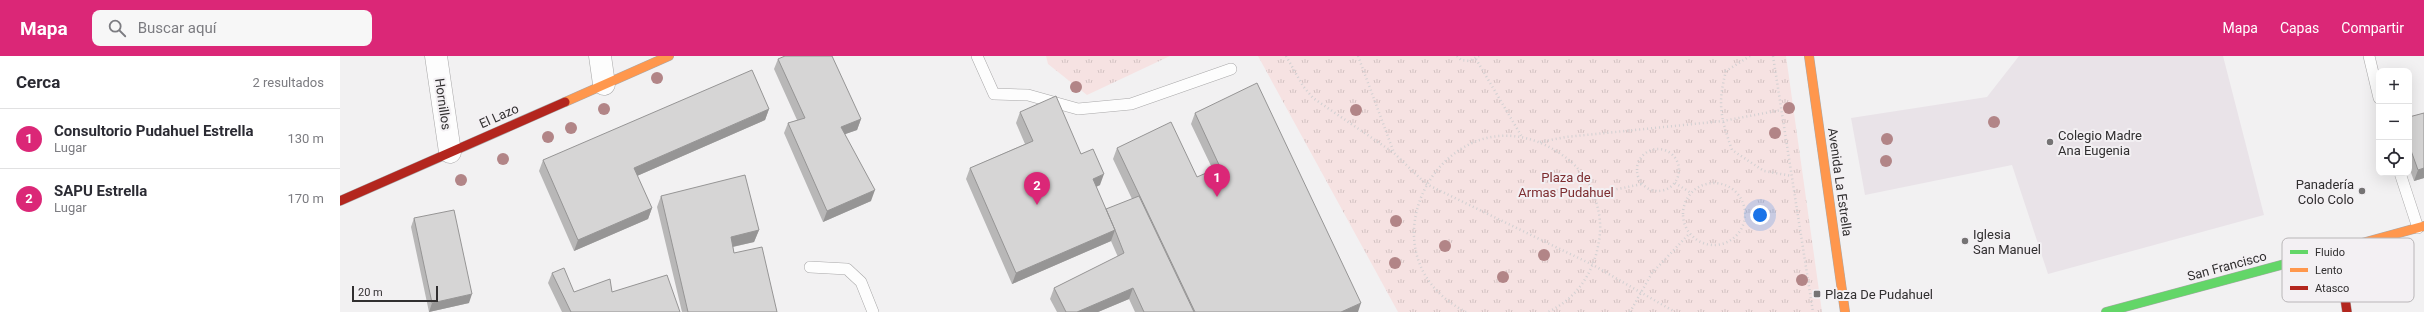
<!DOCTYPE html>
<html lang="es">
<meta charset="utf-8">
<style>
:root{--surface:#fff;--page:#f7f7f7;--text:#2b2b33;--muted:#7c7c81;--line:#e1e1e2;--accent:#db2777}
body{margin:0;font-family:Roboto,sans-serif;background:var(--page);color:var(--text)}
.controls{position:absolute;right:12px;top:12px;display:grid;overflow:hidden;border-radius:8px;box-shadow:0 4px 16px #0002}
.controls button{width:36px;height:36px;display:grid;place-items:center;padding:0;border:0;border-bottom:1px solid var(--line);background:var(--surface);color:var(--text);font:20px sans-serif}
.scale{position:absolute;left:12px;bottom:10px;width:86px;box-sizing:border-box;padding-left:4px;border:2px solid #312f30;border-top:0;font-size:11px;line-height:14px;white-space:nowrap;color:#312f30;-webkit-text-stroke:3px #f3f0f3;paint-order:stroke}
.you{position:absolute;left:1420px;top:159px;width:14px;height:14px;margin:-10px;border:3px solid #fff;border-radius:50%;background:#1a73e8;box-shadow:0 0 0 6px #1a73e833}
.badge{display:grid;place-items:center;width:26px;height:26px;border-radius:50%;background:var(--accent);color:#fff;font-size:13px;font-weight:700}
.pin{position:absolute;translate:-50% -33px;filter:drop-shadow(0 1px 2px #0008)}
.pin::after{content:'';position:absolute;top:21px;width:14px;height:12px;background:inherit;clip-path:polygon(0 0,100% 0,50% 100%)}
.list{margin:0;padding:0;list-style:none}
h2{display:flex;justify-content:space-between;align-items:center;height:52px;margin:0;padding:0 16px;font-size:17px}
h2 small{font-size:13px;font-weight:400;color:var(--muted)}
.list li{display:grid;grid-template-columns:26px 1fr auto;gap:12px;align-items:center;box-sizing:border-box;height:60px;padding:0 16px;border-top:1px solid var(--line)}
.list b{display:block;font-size:15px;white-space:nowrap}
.list p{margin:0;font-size:13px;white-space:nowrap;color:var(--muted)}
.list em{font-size:13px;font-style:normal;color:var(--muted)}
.icon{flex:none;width:22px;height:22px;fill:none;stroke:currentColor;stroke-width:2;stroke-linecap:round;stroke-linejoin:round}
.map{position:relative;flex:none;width:2084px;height:256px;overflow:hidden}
header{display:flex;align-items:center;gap:24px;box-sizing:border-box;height:56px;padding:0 20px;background:var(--accent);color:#fff}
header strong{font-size:19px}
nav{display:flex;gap:22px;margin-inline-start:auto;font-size:14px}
.search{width:280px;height:36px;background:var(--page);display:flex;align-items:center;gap:10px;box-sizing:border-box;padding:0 14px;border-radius:8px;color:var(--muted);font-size:15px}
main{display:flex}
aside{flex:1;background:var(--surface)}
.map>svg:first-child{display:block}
</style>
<header>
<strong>Mapa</strong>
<div class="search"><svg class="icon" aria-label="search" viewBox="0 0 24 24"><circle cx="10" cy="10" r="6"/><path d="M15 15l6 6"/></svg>Buscar aquí</div>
<nav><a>Mapa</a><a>Capas</a><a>Compartir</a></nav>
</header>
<main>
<aside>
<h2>Cerca<small>2 resultados</small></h2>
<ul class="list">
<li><span class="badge">1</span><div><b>Consultorio Pudahuel Estrella</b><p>Lugar</p></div><em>130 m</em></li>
<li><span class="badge">2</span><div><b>SAPU Estrella</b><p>Lugar</p></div><em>170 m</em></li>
</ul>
</aside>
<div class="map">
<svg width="2084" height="256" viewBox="0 0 2084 256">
<defs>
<pattern id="park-tufts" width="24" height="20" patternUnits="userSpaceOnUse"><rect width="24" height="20" fill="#f6e2e2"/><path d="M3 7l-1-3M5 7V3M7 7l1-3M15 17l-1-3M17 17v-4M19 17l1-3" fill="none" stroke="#d3c2c2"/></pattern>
</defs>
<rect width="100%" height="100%" fill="#f2f1f2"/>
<path fill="#e9e3e8" d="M1679,0h204l41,159 -216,59 -36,-109 -147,30 -14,-77 136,-21z"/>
<path fill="url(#park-tufts)" d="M706,0h124l-83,39 -39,-31z
M918,0h528l36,256h-424z"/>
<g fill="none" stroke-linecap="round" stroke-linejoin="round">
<g stroke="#a9a8a9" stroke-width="12">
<path id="lane" d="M637,0l17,38 34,1 50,14 53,-5 100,-35
M2029,0l10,42
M2060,117l18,55
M470,211l37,2 14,13 12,30"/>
</g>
<g stroke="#a9a8a9" stroke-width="23">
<path id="street" d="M96,0l14,96
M260,0l4,28"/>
</g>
<g stroke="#a9a8a9" stroke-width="10">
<path id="fast" d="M1766,256l238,-64"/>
</g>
<g stroke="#a9a8a9" stroke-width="10">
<path id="slow" d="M1469,0l36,256
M225,46l104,-46
M2004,192l80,-22"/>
</g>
<g stroke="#a9a8a9" stroke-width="10">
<path id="jam" d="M0,145l225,-99
M1998,194l9,62"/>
</g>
<path stroke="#d2d0d2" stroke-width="2.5" stroke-dasharray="1 3" stroke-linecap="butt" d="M946,0l17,30 10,12 81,55
M1018,0l36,97 32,31 167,81 82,47
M1117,0l4,4 8,1 10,-5
M1410,0l-24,15c-9,34 -5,47 6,79l32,21 28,5
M1433,0l40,256
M1136,3l46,78
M1200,86l26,-5 157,-16 58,-11
M1297 114a21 21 0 1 1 42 0a21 21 0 1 1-42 0Z
M1343 158a31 31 0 1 1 62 0a31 31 0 1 1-62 0Z
M1335,127l16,10
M1253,138l49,-10
M1126,256c-120,-61 -10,-241 103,-152 20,16 33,47 31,73 -3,34 -20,64 -52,79
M1290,256l22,-39 37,-39"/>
<use href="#lane" stroke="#fdfdfd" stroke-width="11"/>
<use href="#street" stroke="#fdfdfd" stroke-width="22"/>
<use href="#fast" stroke="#63d668" stroke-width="9"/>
<use href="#slow" stroke="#ff974d" stroke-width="9"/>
<use href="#jam" stroke="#b3261e" stroke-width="9"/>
</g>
<g fill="#b28587">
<circle cx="317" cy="22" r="6"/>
<circle cx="736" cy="31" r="6"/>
<circle cx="1449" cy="52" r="6"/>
<circle cx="264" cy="53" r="6"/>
<circle cx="1016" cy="54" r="6"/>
<circle cx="1654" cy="66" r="6"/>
<circle cx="231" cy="72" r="6"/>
<circle cx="1435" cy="77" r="6"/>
<circle cx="208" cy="81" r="6"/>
<circle cx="1547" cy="83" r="6"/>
<circle cx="163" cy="103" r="6"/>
<circle cx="1546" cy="105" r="6"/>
<circle cx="121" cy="124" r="6"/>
<circle cx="1056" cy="165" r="6"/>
<circle cx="1105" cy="190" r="6"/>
<circle cx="1204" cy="199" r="6"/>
<circle cx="1055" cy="207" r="6"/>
<circle cx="1163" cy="221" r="6"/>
<circle cx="1462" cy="224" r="6"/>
</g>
<path fill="#b8b7b7" d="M438,3l83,60 -4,11 -12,4 26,67 -48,21 -39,-89 4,-10 9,-3 -23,-51z
M429,53l-4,11 -128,56 15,32 -4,11 -74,32 -35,-80 4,-11z
M680,56l61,42 19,31 -4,2 10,22 26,-10 -19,-40 4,-11 80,29 16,-7 -22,-46 4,-11 163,199h-223l-6,-13 -31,13h-41l-7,-13 4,-11 64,-31 -7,-16 -99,43 -46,-105 4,-11 55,-24 -9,-21z
M2084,57v65l-10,3 -5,-14v-50z
M321,140l98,34 -5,12 -21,5 1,6 43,59h-95l-25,-105z
M74,162l55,85 -40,9 -18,-85z
M212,217l22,19 106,20h-118l-14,-29z"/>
<path fill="#969595" d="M429,53l-4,11 -135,59 4,-11z
M521,63l-4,11 -20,7 4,-10z
M2084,112v10l-10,3 4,-11z
M764,118l-4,11 -11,5 4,-11z
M535,134l-4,11 -48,21 4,-11z
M312,152l-4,11 -74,32 4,-11z
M419,174l-5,12 -27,6 4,-11z
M775,174l-4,11 -99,43 4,-11z
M793,232l-4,11 -31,13h-21z
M132,238l-3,9 -40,9 3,-9z
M1021,247l-3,9h-17z"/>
<path fill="#d6d5d5" stroke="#969595" d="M445,0h47l29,63 -20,8 34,63 -48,21 -39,-88 17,-5 -27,-59z
M412,14l17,39 -135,59 18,40 -74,32 -35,-80z
M917,27l104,220 -20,9h-146l-78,-164 54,-26 26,55 23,-10 -25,-54z
M716,40l25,58 12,-5 11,25 -11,5 22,51 -99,43 -46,-105 63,-27 -13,-29z
M2084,57v55l-6,2 -9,-25v-28z
M405,119l14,55 -28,7 3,16 28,-6 15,65h-89l-27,-116z
M799,140l55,116h-50l-11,-24 -56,24h-11l-12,-24 70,-35 -9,-23 -9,-21z
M114,154l18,84 -40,9 -18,-85z
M224,212l10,24 36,-13 2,13 55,-17 13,37h-109l-19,-39z"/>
<g fill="#757374" stroke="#f3f0f3" stroke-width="1.5">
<circle cx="1710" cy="86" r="4"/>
<circle cx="2022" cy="135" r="4"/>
<circle cx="1625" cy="185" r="4"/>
<rect x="1473" y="234" width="8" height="8" rx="2"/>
</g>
<g text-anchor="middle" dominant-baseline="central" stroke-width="4" stroke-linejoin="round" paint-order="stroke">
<g font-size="13" fill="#312f30" stroke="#f3f0f3">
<text transform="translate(103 48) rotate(82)">Hornillos</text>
<text transform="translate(159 60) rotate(-24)">El Lazo</text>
<text transform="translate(1500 126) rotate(82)">Avenida La Estrella</text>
<text transform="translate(1887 210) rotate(-15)">San Francisco</text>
</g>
<g font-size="13" fill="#312f30" stroke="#f3f0f3" text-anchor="start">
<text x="1718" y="79">Colegio Madre<tspan x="1718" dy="15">Ana Eugenia</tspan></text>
<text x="2014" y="128" text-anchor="end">Panadería<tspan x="2014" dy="15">Colo Colo</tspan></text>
<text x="1633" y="178">Iglesia<tspan x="1633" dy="15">San Manuel</tspan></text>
<text x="1485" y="238">Plaza De Pudahuel</text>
</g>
<g font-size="13" fill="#7d2d30" stroke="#f3f0f3">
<text x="1226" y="121">Plaza de<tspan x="1226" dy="15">Armas Pudahuel</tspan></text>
</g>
</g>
<rect x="1942" y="182" width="132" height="64" rx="6" fill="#f3f0f3" stroke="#b9b6b8" stroke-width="1"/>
<rect x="1950" y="194" width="18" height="4" fill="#63d668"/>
<rect x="1950" y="212" width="18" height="4" fill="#ff974d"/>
<rect x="1950" y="230" width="18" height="4" fill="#b3261e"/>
<g font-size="11" fill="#312f30">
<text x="1975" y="200">Fluido</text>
<text x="1975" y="218">Lento</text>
<text x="1975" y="236">Atasco</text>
</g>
</svg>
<div class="controls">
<button>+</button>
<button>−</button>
<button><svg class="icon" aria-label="locate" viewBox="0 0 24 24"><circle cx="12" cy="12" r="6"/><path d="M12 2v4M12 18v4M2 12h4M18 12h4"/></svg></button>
</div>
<div class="scale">20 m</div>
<div class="you"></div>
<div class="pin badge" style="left:877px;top:141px">1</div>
<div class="pin badge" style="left:697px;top:149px">2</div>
</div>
</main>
